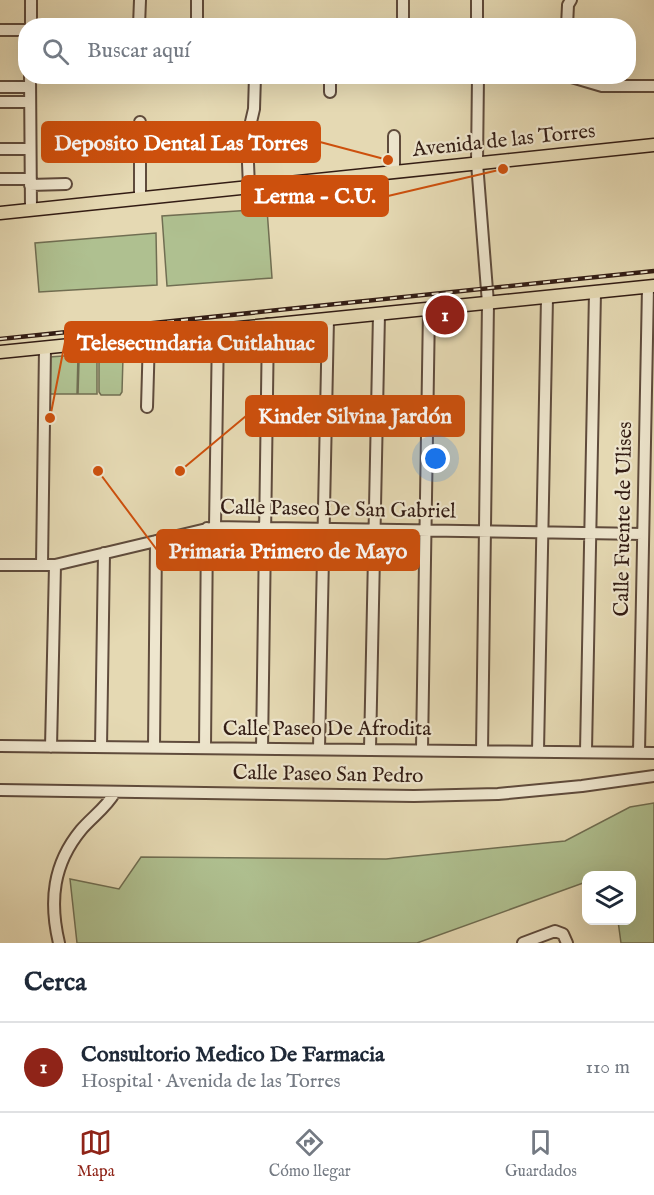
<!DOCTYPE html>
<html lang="es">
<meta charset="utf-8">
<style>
:root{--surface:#fff;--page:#f6f6f7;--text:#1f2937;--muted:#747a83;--line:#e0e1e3;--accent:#8f2418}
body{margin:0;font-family:"IM FELL English",serif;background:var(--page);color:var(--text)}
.controls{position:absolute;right:18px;bottom:18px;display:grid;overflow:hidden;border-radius:12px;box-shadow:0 6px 24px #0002}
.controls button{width:54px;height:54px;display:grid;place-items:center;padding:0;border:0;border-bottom:2px solid var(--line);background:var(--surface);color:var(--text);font:30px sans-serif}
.you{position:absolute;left:436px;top:459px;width:21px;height:21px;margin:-15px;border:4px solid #fff;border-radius:50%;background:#1a73e8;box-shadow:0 0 0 9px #1a73e833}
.badge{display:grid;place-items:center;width:39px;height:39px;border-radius:50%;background:var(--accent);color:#fff;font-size:20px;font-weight:700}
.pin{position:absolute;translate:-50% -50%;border:3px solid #fff;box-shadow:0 2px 6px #0006}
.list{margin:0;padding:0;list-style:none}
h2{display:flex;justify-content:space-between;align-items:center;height:78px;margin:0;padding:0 24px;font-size:26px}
h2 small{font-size:20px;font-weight:400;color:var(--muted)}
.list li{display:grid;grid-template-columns:39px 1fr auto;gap:18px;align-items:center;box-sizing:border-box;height:90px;padding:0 24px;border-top:2px solid var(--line)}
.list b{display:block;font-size:22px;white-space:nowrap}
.list p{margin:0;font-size:20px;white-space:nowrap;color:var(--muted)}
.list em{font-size:20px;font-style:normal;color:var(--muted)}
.icon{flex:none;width:33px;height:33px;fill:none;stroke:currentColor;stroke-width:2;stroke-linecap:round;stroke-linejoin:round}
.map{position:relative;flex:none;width:654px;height:943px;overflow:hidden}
.search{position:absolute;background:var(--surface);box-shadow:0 6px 24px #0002;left:18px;right:18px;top:18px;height:66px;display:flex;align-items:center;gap:15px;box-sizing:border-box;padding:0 21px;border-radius:24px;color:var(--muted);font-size:22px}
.sheet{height:168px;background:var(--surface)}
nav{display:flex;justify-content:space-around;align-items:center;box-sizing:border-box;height:84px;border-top:2px solid var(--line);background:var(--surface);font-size:16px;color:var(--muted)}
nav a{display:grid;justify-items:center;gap:3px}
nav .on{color:var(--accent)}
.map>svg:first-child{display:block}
</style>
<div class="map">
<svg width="654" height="943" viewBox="0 0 654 943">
<rect width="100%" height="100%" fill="#e5d9b3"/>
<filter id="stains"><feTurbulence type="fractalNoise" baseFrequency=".00333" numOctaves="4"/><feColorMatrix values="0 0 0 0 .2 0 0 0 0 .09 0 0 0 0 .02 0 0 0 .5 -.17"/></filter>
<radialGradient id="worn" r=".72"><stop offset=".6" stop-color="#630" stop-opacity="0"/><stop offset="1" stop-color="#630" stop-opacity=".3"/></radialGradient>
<path fill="#afc090" stroke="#706e52" stroke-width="1.5" d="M267,209l5,69 -105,8 -5,-70z
M156,233l1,52 -118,7 -4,-49z
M78,355l-1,39h-29l1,-37z
M102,355h18l3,2 -1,35 -2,3h-19l-2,-3v-35z
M79,361h18v33h-19z
M654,803v140h-33l-3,-22 14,-1v-44l-22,-1v-1l-24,2v6l-169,61h-340l-7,-64 49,10 22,-32 245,2 179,-18 65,-34z"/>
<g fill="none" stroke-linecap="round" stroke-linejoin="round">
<g stroke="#5f4b3c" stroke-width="14">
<path id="minor" d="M197,0v26
M477,0v26
M31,26v-26
M139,26l1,-26
M403,26v-26
M567,26l1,-21 3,-5
M0,30h26
M30,76l1,134
M478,76l-1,87 11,140 -6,448
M568,76l34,10h52
M0,87h30
M330,92v-16
M0,102h30
M140,122v76
M394,136v35
M0,149h29
M0,179h30
M30,185l36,-1
M249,187l-2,-48 7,-30 1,-33
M147,407l2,-70
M215,527l3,-197
M0,565h55l160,-38 428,7
M42,565l3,-217
M0,746l654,7
M51,747l4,-182
M101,747l3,-194
M154,747l2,-206
M205,748l2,-220
M319,748l9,-429
M262,749l6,-425
M370,749l9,-435
M422,749l7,-440
M538,751l9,-453
M586,751l9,-459
M639,752l9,-465
M0,790l414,6 84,-2 84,-8 72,-10
M59,943c-10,-42 -6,-79 22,-113 11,-13 26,-23 34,-38
M523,943l32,-12 8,3 4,9"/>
</g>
<g stroke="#321c14" stroke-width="15">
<path id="major" d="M0,213l654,-68
M0,352l654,-66"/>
</g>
<use href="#minor" stroke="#eee6ce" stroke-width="10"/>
<use href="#major" stroke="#e5d9b3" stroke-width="12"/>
<g stroke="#321c14" stroke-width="4.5">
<path id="rail" d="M0,339l654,-68"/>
</g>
<use href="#rail" stroke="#eee6ce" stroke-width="2" stroke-dasharray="7" stroke-linecap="butt"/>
</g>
<g text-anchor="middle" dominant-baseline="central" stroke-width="4.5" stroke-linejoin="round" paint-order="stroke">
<g font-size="21" fill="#321c14" stroke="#eee6ce">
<text transform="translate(504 141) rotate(-6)">Avenida de las Torres</text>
<text transform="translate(338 510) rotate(1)">Calle Paseo De San Gabriel</text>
<text transform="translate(624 519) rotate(-89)">Calle Fuente de Ulises</text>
<text x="327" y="729">Calle Paseo De Afrodita</text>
<text transform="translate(328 775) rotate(1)">Calle Paseo San Pedro</text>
</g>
</g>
<path fill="none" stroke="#cd500d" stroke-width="2" d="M388 160L320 142M503 169L388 196M50 418L65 342M180 471L246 416M98 471L157 550"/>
<g fill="#cd500d" stroke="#eee6ce" stroke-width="2">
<circle cx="388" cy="160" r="6"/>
<circle cx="503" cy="169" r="6"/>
<circle cx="50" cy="418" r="6"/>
<circle cx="180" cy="471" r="6"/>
<circle cx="98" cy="471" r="6"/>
</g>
<g fill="#cd500d" stroke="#cd500d" stroke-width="2">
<rect x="42" y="122" width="278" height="40" rx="6"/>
<rect x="242" y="176" width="146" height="40" rx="6"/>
<rect x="65" y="322" width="262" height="40" rx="6"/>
<rect x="246" y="396" width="218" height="40" rx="6"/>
<rect x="157" y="530" width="262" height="40" rx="6"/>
</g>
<g font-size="22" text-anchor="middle" font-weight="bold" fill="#fff">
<text x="181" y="150">Deposito Dental Las Torres</text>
<text x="315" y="203">Lerma - C.U.</text>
<text x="196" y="350">Telesecundaria Cuitlahuac</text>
<text x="355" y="423">Kinder Silvina Jardón</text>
<text x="288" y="558">Primaria Primero de Mayo</text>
</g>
<rect width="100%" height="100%" filter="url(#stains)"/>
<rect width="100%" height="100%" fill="url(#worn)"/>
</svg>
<div class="controls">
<button><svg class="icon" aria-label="layers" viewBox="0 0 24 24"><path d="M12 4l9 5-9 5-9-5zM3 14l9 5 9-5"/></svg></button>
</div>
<div class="you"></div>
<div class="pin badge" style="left:445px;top:315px">1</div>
<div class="search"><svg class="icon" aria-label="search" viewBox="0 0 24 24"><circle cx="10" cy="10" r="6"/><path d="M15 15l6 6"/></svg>Buscar aquí</div>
</div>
<section class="sheet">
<h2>Cerca<small></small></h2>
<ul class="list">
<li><span class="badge">1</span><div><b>Consultorio Medico De Farmacia</b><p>Hospital · Avenida de las Torres</p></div><em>110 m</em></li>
</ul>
</section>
<nav>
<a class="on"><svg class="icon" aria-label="map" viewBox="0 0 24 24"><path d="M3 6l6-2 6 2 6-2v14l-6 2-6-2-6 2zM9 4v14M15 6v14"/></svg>Mapa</a>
<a><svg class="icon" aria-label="directions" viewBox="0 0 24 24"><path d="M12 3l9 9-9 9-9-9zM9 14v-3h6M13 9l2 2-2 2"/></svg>Cómo llegar</a>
<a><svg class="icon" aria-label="saved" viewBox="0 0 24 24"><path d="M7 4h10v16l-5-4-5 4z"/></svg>Guardados</a>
</nav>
